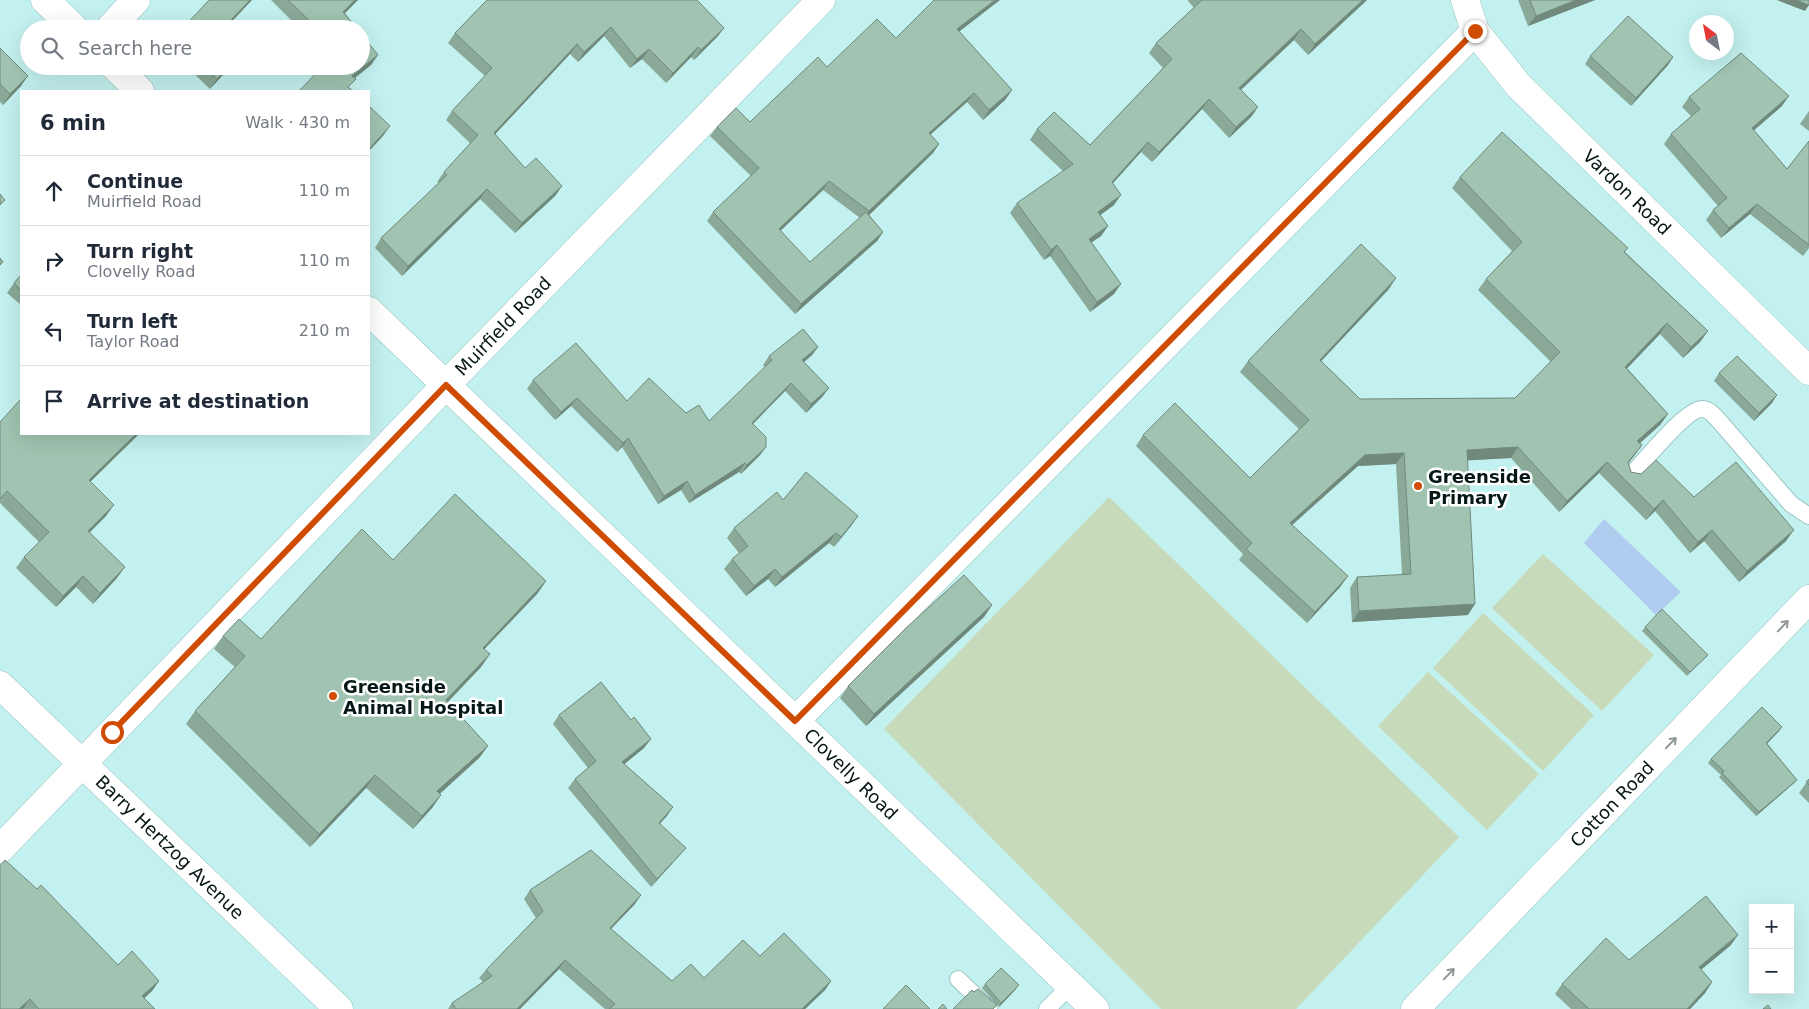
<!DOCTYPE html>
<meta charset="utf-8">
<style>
:root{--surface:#fff;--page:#f2f2f3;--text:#1f2937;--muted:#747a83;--line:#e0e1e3}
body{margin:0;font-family:"DejaVu Sans",sans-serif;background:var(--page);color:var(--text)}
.controls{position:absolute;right:15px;bottom:15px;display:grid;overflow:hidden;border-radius:0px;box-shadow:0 5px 20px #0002}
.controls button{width:45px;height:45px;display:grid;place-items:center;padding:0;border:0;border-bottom:1px solid var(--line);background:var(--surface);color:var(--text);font:25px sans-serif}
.compass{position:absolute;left:1689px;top:15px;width:45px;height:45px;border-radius:50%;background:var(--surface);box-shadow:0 5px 20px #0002;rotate:328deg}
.stop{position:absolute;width:15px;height:15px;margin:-11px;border:4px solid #d04c03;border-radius:50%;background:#fff}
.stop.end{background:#d04c03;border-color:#fff;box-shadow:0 1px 5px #0008}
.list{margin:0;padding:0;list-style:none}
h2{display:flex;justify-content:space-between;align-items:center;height:65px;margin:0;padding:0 20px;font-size:21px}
h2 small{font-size:16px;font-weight:400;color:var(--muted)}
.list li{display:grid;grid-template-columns:32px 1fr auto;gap:15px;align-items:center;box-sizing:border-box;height:70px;padding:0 20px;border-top:1px solid var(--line)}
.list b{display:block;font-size:19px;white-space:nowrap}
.list p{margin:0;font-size:16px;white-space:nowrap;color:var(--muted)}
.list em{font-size:16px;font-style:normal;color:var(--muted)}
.icon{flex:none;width:28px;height:28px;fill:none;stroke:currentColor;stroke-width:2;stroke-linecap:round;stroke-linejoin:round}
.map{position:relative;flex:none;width:1809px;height:1009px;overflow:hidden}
.search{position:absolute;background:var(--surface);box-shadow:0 5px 20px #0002;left:20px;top:20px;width:350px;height:55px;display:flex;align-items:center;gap:12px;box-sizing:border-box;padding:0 18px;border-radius:28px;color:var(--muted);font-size:19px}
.panel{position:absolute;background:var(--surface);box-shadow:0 5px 20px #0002;left:20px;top:90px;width:350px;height:345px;border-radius:0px}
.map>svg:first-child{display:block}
</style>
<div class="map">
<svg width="1809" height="1009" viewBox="0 0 1809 1009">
<rect width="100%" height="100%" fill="#c3f1ef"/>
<path fill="#c7daba" d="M1109,497l350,340 -163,172h-135l-277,-280z
M1543,554l111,101 -52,56 -110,-103z
M1483,613l111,102 -51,56 -110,-103z
M1428,672l111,102 -52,56 -109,-104z"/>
<path fill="#b0ccee" d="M1604,519l77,73 -25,23 -72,-72z"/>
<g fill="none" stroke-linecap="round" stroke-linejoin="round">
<g stroke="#99c6c4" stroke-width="18">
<path id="service" d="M1630,476c13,-13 57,-69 73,-67 8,1 13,9 18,14l70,81 18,12
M958,979l31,30
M1047,1009l24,-24"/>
</g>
<g stroke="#99c6c4" stroke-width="29">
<path id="minor" d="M45,0l30,29
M1465,0l10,31 43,54 291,286
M109,29l27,-29
M114,66l26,25
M369,311l726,698
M795,721l680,-690
M0,849l446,-464 375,-385
M1415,1009l394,-410"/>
</g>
<g stroke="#99c6c4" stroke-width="29">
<path id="secondary" d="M0,685l339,324"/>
</g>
<use href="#service" stroke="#fff" stroke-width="16"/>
<use href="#minor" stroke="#fff" stroke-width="28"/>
<use href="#secondary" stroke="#fff" stroke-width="28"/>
</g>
<path fill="#8aa998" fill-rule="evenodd" d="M271,0h87l-13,13 12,16h-57z
M487,0l237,28 -7,9 -23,23 -3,-3 -25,26 -24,-24 -12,9 -26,-32 -26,26 -8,-8 -75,80 30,34 37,18 -7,10 -40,37 -35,-34 -78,77 -27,-28 6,-10 58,-55 -2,-1 7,-10 26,-29 -24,-23 6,-9 33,-35 -37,-33 7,-10z
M1188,0h179l-59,55 -14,-15 -53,50 17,17 -7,10 -22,21 -27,-29 -50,53 -11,-10 -28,31 1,22 -14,10 8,11 -7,10 -10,6 23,52 -24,18 -40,-56 -6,4 -34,-47 7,-10 46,-32 -33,-31 7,-11 53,16 73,-77 -14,-15 7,-10 38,-35 -6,-7z
M1518,0h77l-67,26z
M960,32l52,58 -7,10 -22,20 -16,-18 -37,33 9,9 -6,9 -64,62 14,17 -6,9 -82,73 -88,-93 6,-9 38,-36 -41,-40 7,-9 33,-5 77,-55 69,-29zM823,190l37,28 -50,44 -30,-31z
M0,48l21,38 -18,19 -3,-3z
M1590,56l83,1 -5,8 -37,41 -46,-42z
M186,66h45l-21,23z
M1689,97l93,9 -28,24 33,39 22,-28v107l-6,8 -53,-42 -29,24 -15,-18 7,-10 5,-4 -54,-62 7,-10 20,-18 -9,-9z
M1809,111v20l-9,-7z
M1460,177l165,75 83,79 -8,11 -17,16 -23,-24 -33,34 41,46 -8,11 -20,18 2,2 -14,19 3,8 63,25 92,44 -47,41 -35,-41 -14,12 -35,-42 -9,9 -47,-47 -40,39 -48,-54 -44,2 1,155 -116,7 -2,-34 7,-11 45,-2 -6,-111 -38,2 -66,59 56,51 -8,11 -33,36 -68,-63 4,-6 -107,-108 7,-11 107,43 49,-49 -59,-57 8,-11 141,-72 -68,72 39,38 155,-1 36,-36 -73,-72 8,-11 26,-28 -60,-63z
M21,275v30l-14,-12 7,-10z
M818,347l-6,8 -8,7 19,34 -17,17 -21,-22 -32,33 13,23 -6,8 -19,19 -2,-2 -50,31 -8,-13 -23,14 -36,-57 -5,5 -46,-46 -16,14 -28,-31 6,-9 94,21 59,12 23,8 56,-54 -2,-2 6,-9z
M1719,373l53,30 -18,18 -40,-40z
M0,422l21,12h118l-49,48 16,34 -16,16 27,46 -24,26 -17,-17 -20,20 -40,-39 8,-11 15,-15 -39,-39z
M783,500l75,16 -7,10 -17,21 -5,-4 -54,44 -7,-8 -22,17 -22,-27 8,-10 7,-6 -12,-15 7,-10z
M393,560l153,21 -9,13 -53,55 6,5 -9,13 -33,35 40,44 -9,12 -39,36 1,1 -9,13 -19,21 -47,-41 -56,59 -124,-123 9,-13 40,-44 -21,-18 9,-13 38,3z
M992,605l-8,12 -118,109 -26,-28 8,-12z
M1645,627l63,28 -21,21 -45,-45z
M559,715l85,33 -20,16 49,43 -13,17 19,32 -28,31 -83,-99 7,-9 13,-11 -35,-44z
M1782,727l-3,4 -12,12 30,37 -3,3 -38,33 -37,-39 2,-2 -13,-12 3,-4z
M1809,779v24l-10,-10z
M530,890l105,14 -24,25 61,52 32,-3 56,-22 71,25 -6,9 -20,19h-200l-46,-40 -39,40h-72l4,-6 31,-21 -4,-4 7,-8 50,-52 -12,-19z
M1731,945l-30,25 11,12 -7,11 -15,16h-119l-16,-15 7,-10 67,-24z
M118,965l41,16 -7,10 -8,7 11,11h-155z
M985,984l31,5 -17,18 -17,-19z"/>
<path fill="#70897c" d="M250,0h2l-27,29 5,-8z
M355,0h3l-22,22 7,-10z
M995,0h5l-49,38 6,-9z
M1363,0h4l-59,55 7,-11z
M1576,0h19l-67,26 8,-10z
M1777,0h19l13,5 -4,6z
M611,27l-7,9 -26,26 6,-10z
M724,28l-7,9 -23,23 7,-10z
M1301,29l-7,11 -62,58 7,-10z
M577,44l-7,10 -83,89 7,-10z
M698,47l-7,10 -25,26 7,-10z
M649,49l-7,10 -12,9 7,-9z
M378,55l-7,10 -26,21 7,-10z
M1673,57l-5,8 -37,41 5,-8z
M229,66h2l-21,23 7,-10z
M28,76l-7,10 -18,19 7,-11z
M1012,90l-7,10 -22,20 6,-10z
M974,93l-7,9 -45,40 7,-9z
M1789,96l-7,10 -37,32 7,-10z
M1209,99l-7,10 -50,53 7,-10z
M1258,107l-7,10 -22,21 7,-11z
M390,126l-7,10 -14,15v-2z
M1148,142l-7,10 -36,40 7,-10z
M939,144l-6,9 -70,68 6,-10z
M829,181l-6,9 -51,49 7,-10z
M562,186l-7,10 -40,37 7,-10z
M487,189l-7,10 -78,77 6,-10z
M1121,195l-7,10 -23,17 7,-10z
M1757,204l-7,10 -29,24 8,-10z
M1108,226l-7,10 -19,13 7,-10z
M883,232l-6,9 -82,73 6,-10z
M1057,245l-7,11 -6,4 7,-10z
M1396,278l-7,11 -77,82 8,-11z
M1121,284l-7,10 -24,18 7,-10z
M1667,323l-7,11 -42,44 7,-11z
M1708,331l-8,11 -17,16 8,-11z
M818,347l-6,8 -15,13 5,-8z
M791,383l-6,8 -39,40 6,-8z
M829,388l-6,8 -17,17 5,-9z
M1777,395l-5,8 -18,18 5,-8z
M577,398l-6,8 -16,14 6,-8z
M1668,414l-8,11 -30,27 7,-11z
M136,434h3l-58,57 8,-11z
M628,438l-6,9 -5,5 6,-9z
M1642,445l-8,11 -14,17 8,-11z
M766,447l-6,8 -19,19 6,-9z
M1518,447l-7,11 -52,3 8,-11z
M1404,453l-8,11 -38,2 -76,68 8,-11 75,-68z
M1607,462l-8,11 -40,39 8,-11z
M745,463l-6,9 -50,31 6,-8z
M687,481l-6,9 -23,14 6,-8z
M1663,500l-8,11 -9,9 8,-11z
M114,505l-8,11 -26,26 8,-11z
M858,516l-7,10 -17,21 7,-10z
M1712,530l-8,11 -14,12 8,-11z
M1794,530l-8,11 -47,41 8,-11z
M836,533l-7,10 -54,44 7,-10z
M125,567l-8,11 -24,26 7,-11z
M775,569l-7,10 -22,17 8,-10z
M83,576l-7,11 -20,20 7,-11z
M1348,576l-8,11 -33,36 8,-11z
M546,581l-9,13 -63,66 9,-12z
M1475,604l-7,11 -116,7 7,-11z
M992,605l-8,12 -118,109 8,-12z
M490,654l-9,13 -44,46 9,-13z
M1782,727l-3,4 -15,16 2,-4z
M651,739l-7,9 -28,23 6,-9z
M488,746l-9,12 -51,46 9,-13z
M375,775l-9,13 -56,59 9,-13z
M1797,780l-3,3 -38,33 3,-4z
M441,795l-9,13 -19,21 9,-13z
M673,807l-6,9 -15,16 7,-9z
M686,848l-7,8 -28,31 6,-8z
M641,895l-6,9 -31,32 6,-8z
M1738,935l-7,10 -39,32 7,-10z
M565,960l-6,9 -39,40h-3z
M159,981l-7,10 -17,16 7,-11z
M831,981l-6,9 -20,19h-3z
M1712,982l-7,11 -15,16h-3z
M1019,985l-3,4 -17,18 2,-4z
M30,999l-7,10h-4z"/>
<path fill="#a0c4b1" stroke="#70897c" d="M209,0h41l-20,21 9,8h-57z
M288,0h67l-12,12 14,17h-39z
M487,0h210l27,28 -23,22 -3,-3 -25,26 -24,-24 -12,10 -26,-32 -27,25 -7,-8 -83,89 31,35 11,-10 26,28 -40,37 -35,-34 -79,77 -27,-28 66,-63 -3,-3 34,-37 -26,-24 40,-43 -37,-35z
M934,0h61l-38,29 55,61 -23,20 -15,-17 -45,40 10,11 -70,67 -40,-30 -50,48 31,33 56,-50 17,20 -82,72 -88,-92 46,-44 -42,-41 19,-19 14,14 68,-65 9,10 50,-48 19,19z
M1202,0h161l-48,44 -14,-15 -62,59 19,19 -22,20 -27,-28 -50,53 -11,-10 -36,40 9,13 -23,17 10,14 -19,13 32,45 -24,18 -40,-57 -6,5 -34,-47 56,-39 -36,-35 17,-17 36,33 82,-86 -16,-16z
M1530,0h46l-40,16z
M1796,0h13v5z
M1628,16l45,41 -37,41 -46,-42z
M361,34l17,21 -26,21 4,3 -8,8 5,4h-54l24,-25h38z
M0,48l28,28 -18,18 -10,-10z
M1741,53l48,43 -37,32 35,41 22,-28v104l-52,-41 -28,24 -16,-18 14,-12 -56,-64 29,-25 -11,-12z
M203,66h26l-12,13z
M369,106l21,20 -21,23z
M1502,132l126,116 -4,4 84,79 -17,16 -24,-24 -42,44 43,47 -31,27 5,4 -14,17 3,10 10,2 15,-14 38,37 42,-35 58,68 -47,41 -35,-41 -14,12 -35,-42 -9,9 -47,-47 -40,39 -49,-54 -51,3 8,154 -116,7 -2,-34 54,-3 -7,-121 -39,2 -75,68 58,53 -33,36 -69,-63 6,-6 -109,-108 32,-32 75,75 59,-58 -61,-59 113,-117 35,34 -76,82 40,39 155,-1 45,-46 -74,-73 36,-37 -62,-65z
M0,194l5,6 -5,5z
M0,258l3,4 -3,3z
M21,275v15l-7,-7z
M803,329l15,18 -16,13 27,28 -18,16 -20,-21 -39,40 14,14v10l-19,18 -2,-2 -50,32 -8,-14 -23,15 -36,-58 -5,5 -46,-45 -16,14 -28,-32 43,-37 51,58 22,-23 37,35 13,-8 10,16 63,-61 -3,-4z
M1737,356l40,39 -18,18 -40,-40z
M20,400l1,1v33h115l-47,46 25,25 -26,26 37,36 -25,26 -17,-17 -20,20 -39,-39 25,-25 -42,-41 -7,8v-77z
M806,472l52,44 -17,21 -5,-4 -54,44 -7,-8 -21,17 -22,-27 16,-13 -14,-18 43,-36 6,8z
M455,494l91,87 -63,67 7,6 -44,46 42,46 -51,45 4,4 -19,21 -47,-41 -56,59 -124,-123 50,-55 -22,-20 16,-17 22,20 101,-110 31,31z
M964,575l28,30 -118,109 -26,-28 58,-58z
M1662,609l46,46 -18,17 -45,-45z
M601,682l30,38 3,-3 17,22 -29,23 51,45 -14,16 27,25 -29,31 -82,-100 21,-18 -37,-46z
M1762,707l20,20 -16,16 31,37 -38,32 -37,-39 2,-2 -13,-12z
M1809,779v6l-3,-3z
M591,850l50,45 -31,33 62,53 19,-17 13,14 39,-38 17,16 24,-23 47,48 -29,28h-193l6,-5 -50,-44 -48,49h-61l-4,-6 40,-27 -6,-6 57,-59 -13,-21z
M5,860l32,29 4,-4 77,80 14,-14 27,30 -17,15 13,13h-116l-9,-10 -11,10h-19v-143z
M1706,896l32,39 -39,32 13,15 -25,27h-98l-27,-25 44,-46 23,22z
M1001,968l18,17 -18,18 -16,-19z
M906,985l24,24h-47z
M978,989l19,16 -4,4h-40l19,-19 2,2z
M943,1004l4,5h-9z
M1768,1005l3,4h-8z"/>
<defs><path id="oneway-shaft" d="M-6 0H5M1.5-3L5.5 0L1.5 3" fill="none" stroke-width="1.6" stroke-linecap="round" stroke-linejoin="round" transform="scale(1.25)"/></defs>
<g stroke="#8f9797">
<use href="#oneway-shaft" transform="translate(1783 626) rotate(-46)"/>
<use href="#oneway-shaft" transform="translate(1671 743) rotate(-46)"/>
<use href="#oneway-shaft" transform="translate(1449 974) rotate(-46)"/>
</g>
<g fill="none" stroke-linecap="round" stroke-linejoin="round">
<path stroke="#d04c03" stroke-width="6" d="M112,732l334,-347 349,336 680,-690"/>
</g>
<g fill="#d04c03" stroke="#fff" stroke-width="2">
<circle cx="1418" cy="486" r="5"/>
<circle cx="333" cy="696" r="5"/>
</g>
<g text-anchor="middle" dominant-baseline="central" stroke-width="5" stroke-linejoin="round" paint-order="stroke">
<g font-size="18" fill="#061717" stroke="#fff">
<text transform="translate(1627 192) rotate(44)">Vardon Road</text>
<text transform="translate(503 326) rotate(-46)">Muirfield Road</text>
<text transform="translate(851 774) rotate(44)">Clovelly Road</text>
<text transform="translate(1612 804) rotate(-46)">Cotton Road</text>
<text transform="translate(170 847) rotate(44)">Barry Hertzog Avenue</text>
</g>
<g font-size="18" font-weight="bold" fill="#061717" stroke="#fff" text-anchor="start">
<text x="1428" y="476">Greenside<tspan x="1428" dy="21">Primary</tspan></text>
<text x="343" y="686">Greenside<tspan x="343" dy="21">Animal Hospital</tspan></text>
</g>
</g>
</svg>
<div class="controls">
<button>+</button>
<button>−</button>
</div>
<svg class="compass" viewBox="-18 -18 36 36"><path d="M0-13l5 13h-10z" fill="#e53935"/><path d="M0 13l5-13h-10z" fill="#747a83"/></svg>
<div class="stop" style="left:112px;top:732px"></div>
<div class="stop end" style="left:1475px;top:31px"></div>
<div class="search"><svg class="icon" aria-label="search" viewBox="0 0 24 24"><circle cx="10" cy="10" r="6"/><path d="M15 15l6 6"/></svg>Search here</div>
<section class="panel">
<h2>6 min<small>Walk · 430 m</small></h2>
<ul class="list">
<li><svg class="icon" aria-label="ahead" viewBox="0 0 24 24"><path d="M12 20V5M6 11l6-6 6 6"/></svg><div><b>Continue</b><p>Muirfield Road</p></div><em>110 m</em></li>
<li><svg class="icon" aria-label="right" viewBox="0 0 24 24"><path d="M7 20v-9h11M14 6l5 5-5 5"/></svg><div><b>Turn right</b><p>Clovelly Road</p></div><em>110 m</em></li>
<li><svg class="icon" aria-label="left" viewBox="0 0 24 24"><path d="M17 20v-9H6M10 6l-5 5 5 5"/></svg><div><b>Turn left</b><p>Taylor Road</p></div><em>210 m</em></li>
<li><svg class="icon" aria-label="arrive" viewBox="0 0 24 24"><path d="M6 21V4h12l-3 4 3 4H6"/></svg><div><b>Arrive at destination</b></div></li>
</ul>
</section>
</div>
